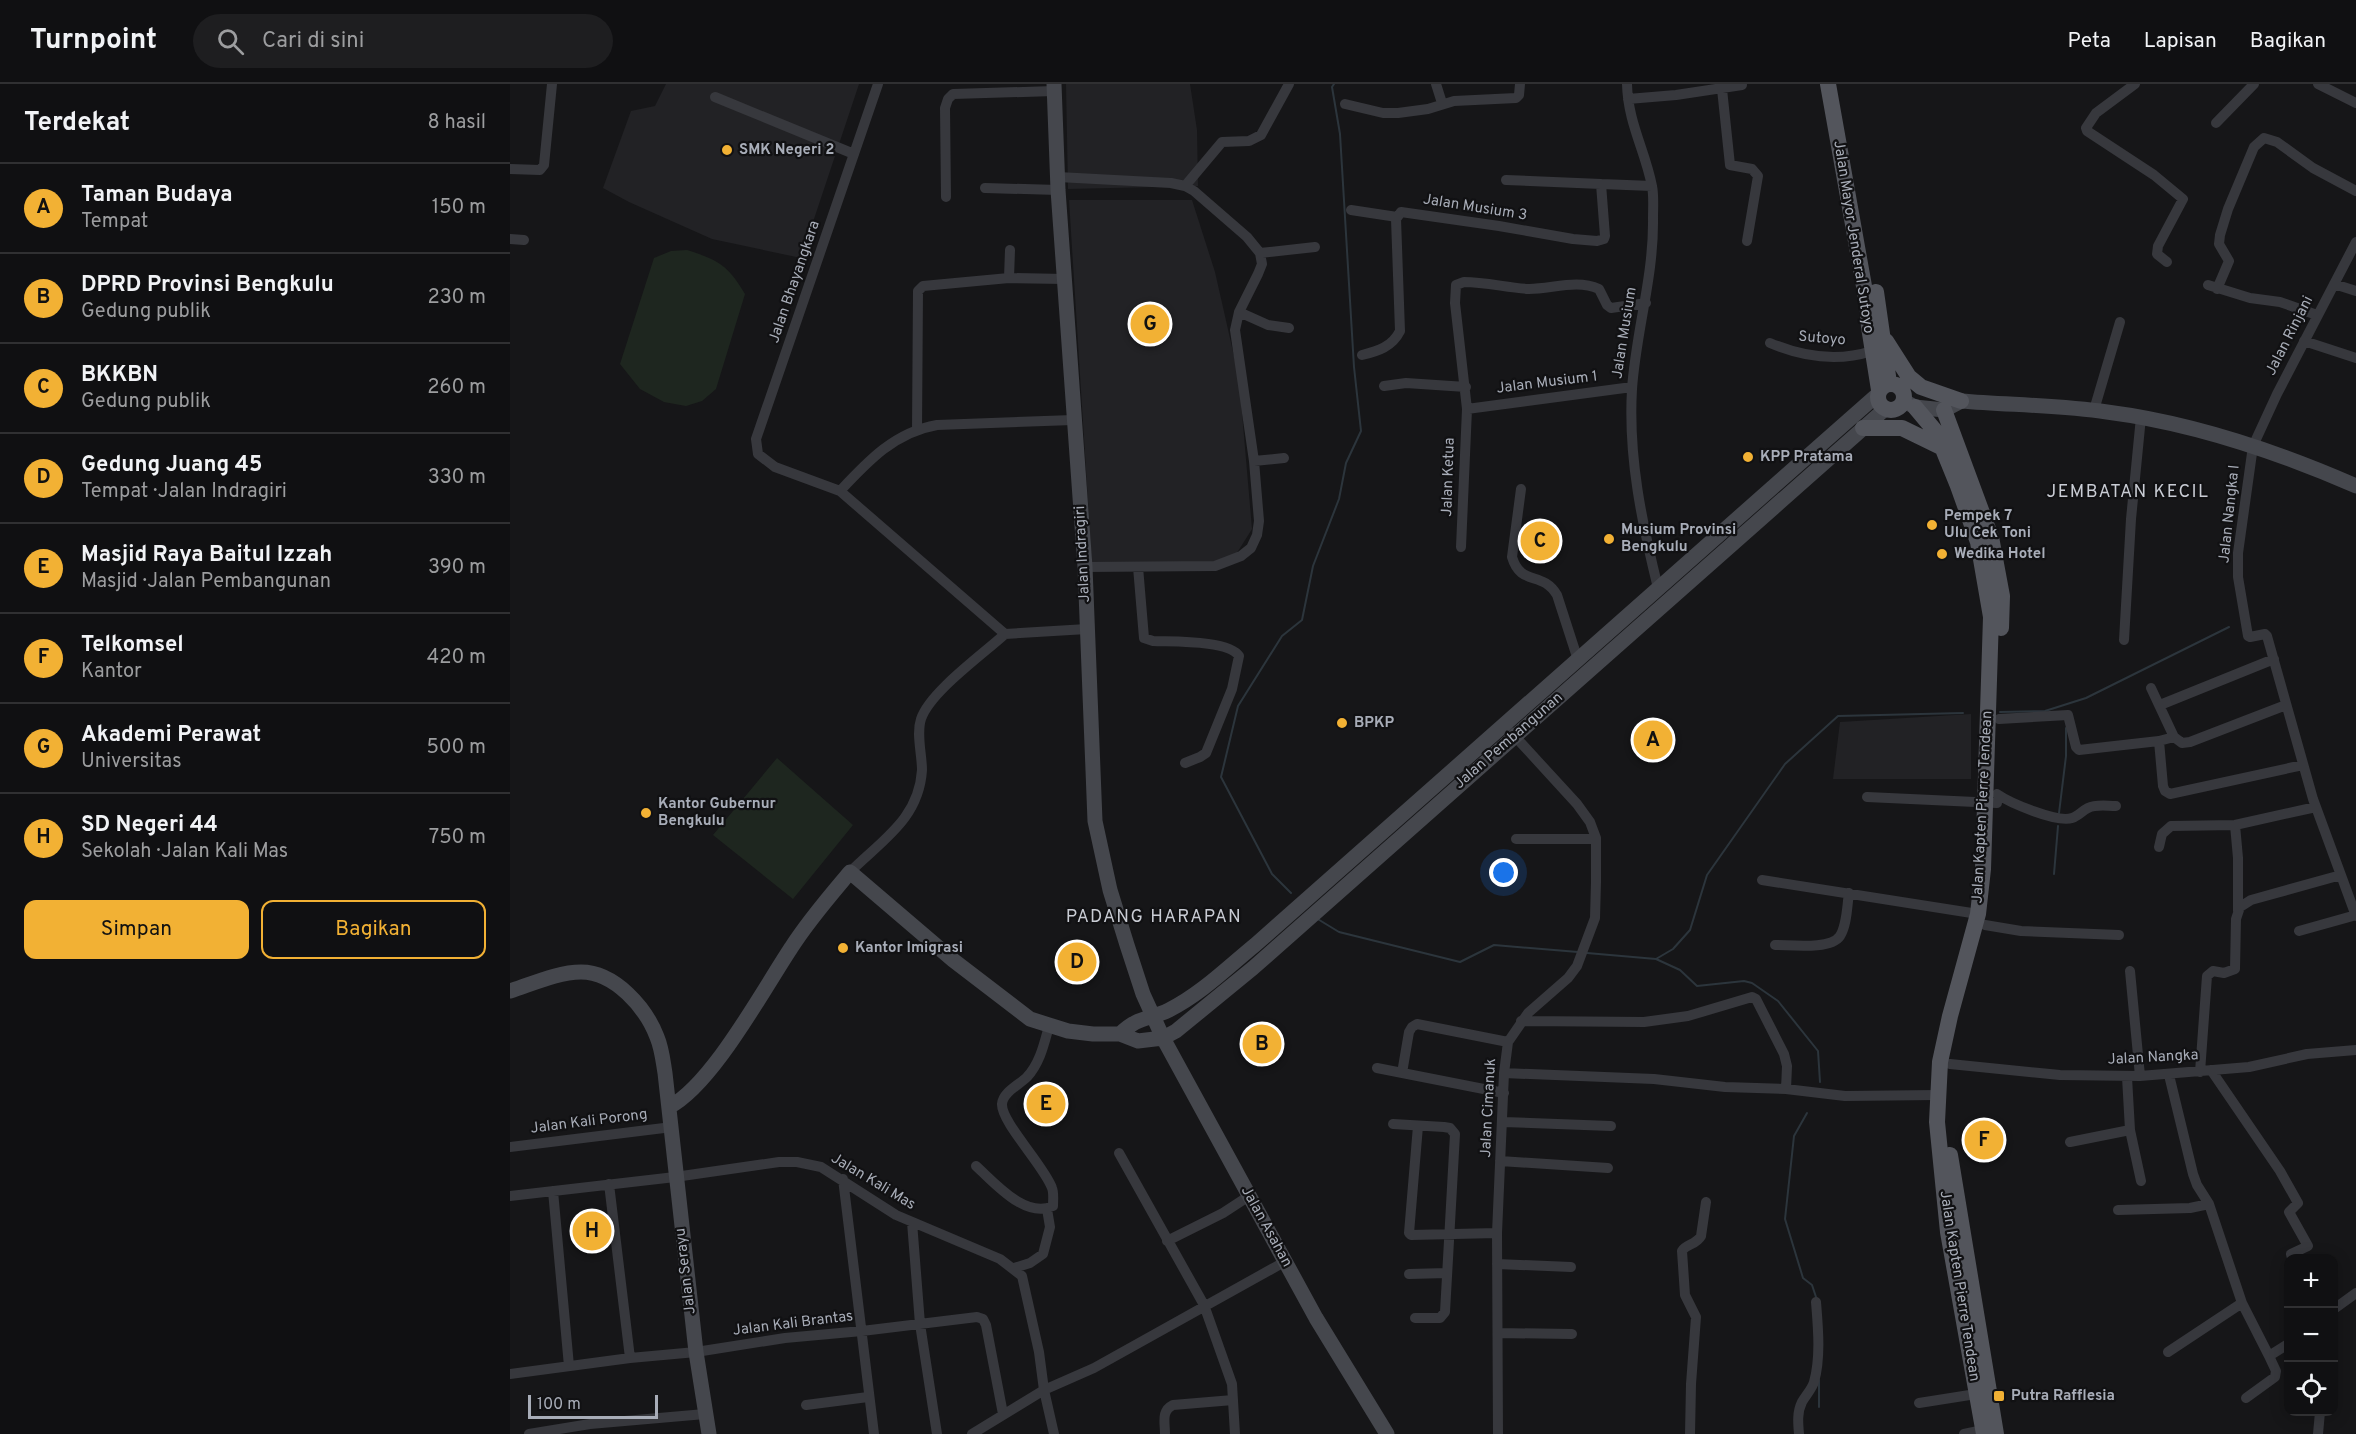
<!DOCTYPE html>
<html lang="id">
<meta charset="utf-8">
<style>
:root{--surface:#101012;--page:#1e1e20;--text:#f1f3f6;--muted:#9c9d9f;--line:#303032;--accent:#f2b134}
body{margin:0;font-family:Overpass,sans-serif;background:var(--page);color:var(--text)}
.controls{position:absolute;right:18px;bottom:18px;display:grid;overflow:hidden;border-radius:12px;box-shadow:0 3px 15px #0003}
.controls button{width:54px;height:54px;display:grid;place-items:center;padding:0;border:0;border-bottom:2px solid var(--line);background:var(--surface);color:var(--text);font:30px sans-serif}
.scale{position:absolute;left:18px;bottom:15px;width:130px;box-sizing:border-box;padding-left:6px;border:3px solid #a8adb8;border-top:0;font-size:16px;line-height:21px;white-space:nowrap;color:#a8adb8;-webkit-text-stroke:4px #111113;paint-order:stroke}
.you{position:absolute;left:994px;top:789px;width:21px;height:21px;margin:-15px;border:4px solid #fff;border-radius:50%;background:#1a73e8;box-shadow:0 0 0 9px #1a73e833}
.badge{display:grid;place-items:center;width:39px;height:39px;border-radius:50%;background:var(--accent);color:#111;font-size:20px;font-weight:700}
.pin{position:absolute;translate:-50% -50%;border:3px solid #fff;box-shadow:0 2px 6px #0006}
.list{margin:0;padding:0;list-style:none}
h2{display:flex;justify-content:space-between;align-items:center;height:78px;margin:0;padding:0 24px;font-size:26px}
h2 small{font-size:20px;font-weight:400;color:var(--muted)}
.list li{display:grid;grid-template-columns:39px 1fr auto;gap:18px;align-items:center;box-sizing:border-box;height:90px;padding:0 24px;border-top:2px solid var(--line)}
.list b{display:block;font-size:22px;white-space:nowrap}
.list p{margin:0;font-size:20px;white-space:nowrap;color:var(--muted)}
.list em{font-size:20px;font-style:normal;color:var(--muted)}
.actions{display:flex;gap:12px;padding:18px 24px}
.actions a{flex:1;padding:14px 0;border:2px solid var(--accent);border-radius:12px;text-align:center;font-size:21px;color:var(--accent)}
.actions .main{background:var(--accent);color:#111}
.icon{flex:none;width:33px;height:33px;fill:none;stroke:currentColor;stroke-width:2;stroke-linecap:round;stroke-linejoin:round}
.map{position:relative;flex:none;width:1846px;height:1350px;overflow:hidden}
header{display:flex;align-items:center;gap:36px;box-sizing:border-box;height:84px;padding:0 30px;background:var(--surface);border-bottom:2px solid var(--line)}
header strong{font-size:28px}
nav{display:flex;gap:33px;margin-inline-start:auto;font-size:21px}
.search{width:420px;height:54px;background:var(--page);display:flex;align-items:center;gap:15px;box-sizing:border-box;padding:0 21px;border-radius:33px;color:var(--muted);font-size:22px}
main{display:flex}
aside{flex:1;background:var(--surface)}
.map>svg:first-child{display:block}
</style>
<header>
<strong>Turnpoint</strong>
<div class="search"><svg class="icon" aria-label="search" viewBox="0 0 24 24"><circle cx="10" cy="10" r="6"/><path d="M15 15l6 6"/></svg>Cari di sini</div>
<nav><a>Peta</a><a>Lapisan</a><a>Bagikan</a></nav>
</header>
<main>
<aside>
<h2>Terdekat<small>8 hasil</small></h2>
<ul class="list">
<li><span class="badge">A</span><div><b>Taman Budaya</b><p>Tempat</p></div><em>150 m</em></li>
<li><span class="badge">B</span><div><b>DPRD Provinsi Bengkulu</b><p>Gedung publik</p></div><em>230 m</em></li>
<li><span class="badge">C</span><div><b>BKKBN</b><p>Gedung publik</p></div><em>260 m</em></li>
<li><span class="badge">D</span><div><b>Gedung Juang 45</b><p>Tempat · Jalan Indragiri</p></div><em>330 m</em></li>
<li><span class="badge">E</span><div><b>Masjid Raya Baitul Izzah</b><p>Masjid · Jalan Pembangunan</p></div><em>390 m</em></li>
<li><span class="badge">F</span><div><b>Telkomsel</b><p>Kantor</p></div><em>420 m</em></li>
<li><span class="badge">G</span><div><b>Akademi Perawat</b><p>Universitas</p></div><em>500 m</em></li>
<li><span class="badge">H</span><div><b>SD Negeri 44</b><p>Sekolah · Jalan Kali Mas</p></div><em>750 m</em></li>
</ul>
<div class="actions"><a class="main">Simpan</a><a>Bagikan</a></div>
</aside>
<div class="map">
<svg width="1846" height="1350" viewBox="0 0 1846 1350">
<rect width="100%" height="100%" fill="#161618"/>
<path fill="#222225" d="M156,0h193l-58,174 -89,-19 -83,-37 -26,-14 28,-77 24,-5z
M556,0h124l7,46 1,56 -130,3z
M559,116h123l23,72 24,106 13,151 -22,35 -138,1z
M1461,630v65h-138l7,-57z"/>
<path fill="#1e261f" d="M177,166c31,10 41,15 58,44l-29,95 -14,12 -16,5 -22,-4 -24,-13 -20,-25 34,-106 17,-7z
M267,674l76,67 -60,74 -80,-64z"/>
<g fill="none" stroke-linecap="round" stroke-linejoin="round">
<path stroke="#2c353c" stroke-width="2" d="M1490,628l45,-1 41,-13 143,-71
M1549,729l7,-57v-28
M1544,790l4,-48
M781,809l-19,-19 -51,-97 17,-71 44,-70 20,-16 11,-54 26,-67 7,-36 15,-32 -7,-64 -14,-233 -8,-47 2,-3
M806,834l23,14 121,30 34,-17 84,7
M1077,869l69,6 17,-10 17,-19 17,-55 78,-111 53,-48 125,-3
M1146,875l24,11 17,16 47,-5 8,2 26,18 40,50 2,31
M1297,1029l-13,23 -9,83 18,59 9,7 5,15
M1309,1323v-27"/>
<path stroke="#37383d" stroke-width="10" d="M368,0l-122,355 2,15 17,13 65,24 165,143 82,-5
M926,0l6,19
M1117,0c1,39 18,66 25,102 2,10 1,21 1,32 1,58 -17,113 -21,171 -4,68 10,134 26,199
M1625,0l-39,29 -10,15 1,3 67,44 29,24 -25,47 -1,8 10,8
M1808,0l38,19
M1212,5l8,76 22,4 6,7 -11,65
M205,13l139,57
M1118,15l48,-4 66,-10
M835,20l38,9h15l30,-4 26,-8 62,-3 3,-3 1,-11
M1706,39l38,-39
M0,85l30,1 4,-5 8,-81
M548,93l113,6 14,3 9,5 53,46 13,16 2,11 -4,10 -19,38 -4,18 19,131 5,60 -2,14 -6,13 -10,8 -26,10 -130,1
M996,96l95,4
M675,102l37,-44 27,-1 12,-6 28,-51
M475,104l73,2
M436,113l-1,-89 3,-9 5,-5 101,-3
M841,126l46,7
M0,155l14,1
M1846,158l-79,152 -24,52 -15,107v24l10,59 2,1 15,-3 2,2 46,163 43,117
M750,169l55,-6
M499,194l1,-28
M1824,200l22,7
M1698,201l42,13 30,4 37,13
M1707,205l12,-28 -10,-17 1,-9 8,-26 26,-62 10,-9 13,4 36,26 43,23
M729,228l29,13 21,3
M1794,257l52,17
M1260,259c33,14 68,19 102,8
M852,271c16,-4 30,-8 38,-24l-4,-112 5,-7 98,14 74,13 24,2 7,-2 1,-3 -4,-52 51,2
M874,302l22,-3 60,4
M957,325l165,-22
M1584,326l26,-88
M407,346l1,-139 5,-5 86,-8 56,1
M744,377l30,-3
M1011,405l-9,68c9,30 30,13 45,38l21,65
M330,407c28,-30 55,-59 97,-66l136,-5
M951,463l6,-138 -12,-106 1,-18 8,-3c22,0 44,6 65,7 23,0 48,-10 70,0l8,16 4,3 35,-5
M628,483l6,71 9,3c19,1 76,-1 86,15l-7,33 -26,64 -6,4 -15,6
M1614,556l7,-121 10,-102
M1641,604l23,49 8,6 8,-1 96,-37
M1650,621l114,-46
M1489,635l69,-4 8,32 3,3 80,-9 15,-4
M1649,657l4,45 2,5 5,3 133,-29
M1487,710c13,9 60,29 75,24 6,-2 10,-7 16,-10 8,-4 18,-2 28,-2
M1357,713l130,6
M1725,741l3,33v53
M1006,755h80
M1649,763l3,-13 9,-8 64,-1 81,-18
M340,788c32,-32 69,-53 72,-102 0,-16 -6,-36 -1,-51 9,-27 61,-64 84,-85
M1252,796l216,34
M1475,841l36,6 98,4
M1789,847l57,-16
M1265,861c16,0 56,5 65,-9 7,-11 7,-30 9,-43
M1620,887l10,105
M1011,937l123,1 44,-6 64,-19 4,2 28,55 3,12 -1,23
M1440,980l110,11 80,1 109,-9 58,-13 49,-4
M867,984l127,25
M1701,986l69,101 18,32 -9,9 19,34 -17,8 1,4
M1690,988l7,-96 6,-5 11,2 11,-4 1,-50 4,-12 11,-7 90,-25
M892,989l7,-41 3,-5 5,-3 91,18
M994,989l150,6 71,8 61,2 59,7 92,-1
M1659,991l24,99 4,11 12,19 33,99 27,53 19,-12
M1617,993l3,53 11,51
M993,1038l108,4
M883,1040l51,3 6,1 5,6 -10,178 -5,6h-25
M908,1042l-9,107 2,2 86,-2
M1560,1058l60,-12
M0,1063l162,-20
M609,1069l85,152 28,79 3,50
M990,1077l108,7
M466,1082c19,17 49,53 77,40 0,-6 1,-13 -1,-18 -7,-21 -51,-66 -50,-84 1,-12 17,-19 25,-27 13,-14 17,-33 22,-51
M333,1095l31,255
M99,1100l21,174
M43,1107l16,175
M0,1112l165,-19 104,-15h18l24,5 75,48 104,44 22,17 17,76 5,38 -72,44
M1608,1126l72,-2 19,-4
M402,1138l8,102 17,110
M657,1157l56,-28 26,-17
M987,1180l74,3
M504,1184l16,-5 13,-9 7,-27 -3,-18
M899,1190l38,-1
M1824,1225l22,-16
M988,1249l74,1
M1658,1268l74,-49
M0,1290l120,-16 66,-6 89,-14 77,-7 115,-14 6,2 3,6 17,89
M1736,1314l29,-21 1,-6 -7,-15
M1409,1319l57,-9
M296,1321l62,-8
M19,1350l61,-10 115,-10
M544,1350l-10,-44 50,-22 192,-107
M655,1350c0,-12 -4,-23 8,-29l60,-5
M988,1350l-1,-201 7,-160 4,-31 20,-29 40,-35 9,-12 18,-48 1,-36v-44l-6,-16 -13,-18 -66,-72
M1180,1350l1,-50 5,-67 -11,-22 -3,-44c4,-7 14,-6 19,-15l5,-34
M1289,1350c-1,-11 -2,-22 3,-32 4,-7 10,-13 12,-20 7,-25 4,-55 2,-80
M1454,1350l19,-4
M1808,1350l2,-22"/>
<path stroke="#45474d" stroke-width="15" d="M544,0l4,106 27,377 10,254 15,69 17,55 16,49 20,44 153,280 71,116
M1394,317l11,6 29,3 17,-9c48,4 98,4 146,11 86,11 169,39 249,74
M0,907c22,-7 48,-19 71,-19 34,0 65,36 76,65 5,12 6,24 8,36l31,279 13,82
M610,950c18,-18 29,-14 49,-24 32,-16 59,-43 86,-65l622,-550
M159,1023c43,-22 94,-117 122,-159 17,-27 38,-51 59,-76l103,88 77,59 38,12 25,3h27l18,7 25,-3 13,-7 77,-63 632,-559"/>
<path stroke="#53555c" stroke-width="16" d="M1318,0l39,219 2,24 10,63
M1366,208l13,91
M1376,257l23,36 12,10 40,14
M1368 313a13 13 0 1 1 26 0a13 13 0 1 1-26 0Z
M1405,323l21,25 22,54 20,56 13,75 -8,252 -5,45 -28,102 -10,46 -3,60 11,110 36,202
M1434,326l47,127 11,59 -1,32
M1353,344h39l39,19
M1440,1071l46,279"/>
</g>
<g fill="#f2b134" stroke="#111113" stroke-width="2">
<circle cx="217" cy="66" r="6"/>
<circle cx="1238" cy="373" r="6"/>
<circle cx="1422" cy="441" r="6"/>
<circle cx="1099" cy="455" r="6"/>
<circle cx="1432" cy="470" r="6"/>
<circle cx="832" cy="639" r="6"/>
<circle cx="136" cy="729" r="6"/>
<circle cx="333" cy="864" r="6"/>
<rect x="1483" y="1306" width="12" height="12" rx="3"/>
</g>
<g text-anchor="middle" dominant-baseline="central" stroke-width="4.5" stroke-linejoin="round" paint-order="stroke">
<g font-size="15" font-weight="bold" fill="#a8adb8" stroke="#111113" text-anchor="start">
<text x="229" y="66">SMK Negeri 2</text>
<text x="1250" y="373">KPP Pratama</text>
<text x="1434" y="432">Pempek 7<tspan x="1434" dy="17">Ulu Cek Toni</tspan></text>
<text x="1111" y="446">Musium Provinsi<tspan x="1111" dy="17">Bengkulu</tspan></text>
<text x="1444" y="470">Wedika Hotel</text>
<text x="844" y="639">BPKP</text>
<text x="148" y="720">Kantor Gubernur<tspan x="148" dy="17">Bengkulu</tspan></text>
<text x="345" y="864">Kantor Imigrasi</text>
<text x="1501" y="1312">Putra Rafflesia</text>
</g>
<g font-size="15" fill="#a8adb8" stroke="#111113">
<text transform="translate(965 124) rotate(9)">Jalan Musium 3</text>
<text transform="translate(1343 153) rotate(81)">Jalan Mayor Jenderal Sutoyo</text>
<text transform="translate(285 198) rotate(-71)">Jalan Bhayangkara</text>
<text transform="translate(1115 249) rotate(-81)">Jalan Musium</text>
<text transform="translate(1780 252) rotate(-63)">Jalan Rinjani</text>
<text transform="translate(1312 255) rotate(5)">Sutoyo</text>
<text transform="translate(1037 299) rotate(-7)">Jalan Musium 1</text>
<text transform="translate(939 393) rotate(-88)">Jalan Ketua</text>
<text transform="translate(1720 430) rotate(-84)">Jalan Nangka I</text>
<text transform="translate(573 470) rotate(-93)">Jalan Indragiri</text>
<text transform="translate(999 657) rotate(-41)">Jalan Pembangunan</text>
<text transform="translate(1473 723) rotate(-87)">Jalan Kapten Pierre Tendean</text>
<text transform="translate(1643 974) rotate(-3)">Jalan Nangka</text>
<text transform="translate(979 1024) rotate(-87)">Jalan Cimanuk</text>
<text transform="translate(79 1038) rotate(-7)">Jalan Kali Porong</text>
<text transform="translate(363 1098) rotate(31)">Jalan Kali Mas</text>
<text transform="translate(756 1143) rotate(61)">Jalan Asahan</text>
<text transform="translate(176 1187) rotate(-97)">Jalan Serayu</text>
<text transform="translate(1449 1202) rotate(81)">Jalan Kapten Pierre Tendean</text>
<text transform="translate(283 1240) rotate(-7)">Jalan Kali Brantas</text>
</g>
<g font-size="18" letter-spacing="1.5" fill="#c9ccd4" stroke="#111113">
<text x="1618" y="408">JEMBATAN KECIL</text>
<text x="644" y="833">PADANG HARAPAN</text>
</g>
</g>
</svg>
<div class="controls">
<button>+</button>
<button>−</button>
<button><svg class="icon" aria-label="locate" viewBox="0 0 24 24"><circle cx="12" cy="12" r="6"/><path d="M12 2v4M12 18v4M2 12h4M18 12h4"/></svg></button>
</div>
<div class="scale">100 m</div>
<div class="you"></div>
<div class="pin badge" style="left:1143px;top:656px">A</div>
<div class="pin badge" style="left:752px;top:960px">B</div>
<div class="pin badge" style="left:1030px;top:457px">C</div>
<div class="pin badge" style="left:567px;top:878px">D</div>
<div class="pin badge" style="left:536px;top:1020px">E</div>
<div class="pin badge" style="left:1474px;top:1056px">F</div>
<div class="pin badge" style="left:640px;top:240px">G</div>
<div class="pin badge" style="left:82px;top:1147px">H</div>
</div>
</main>
